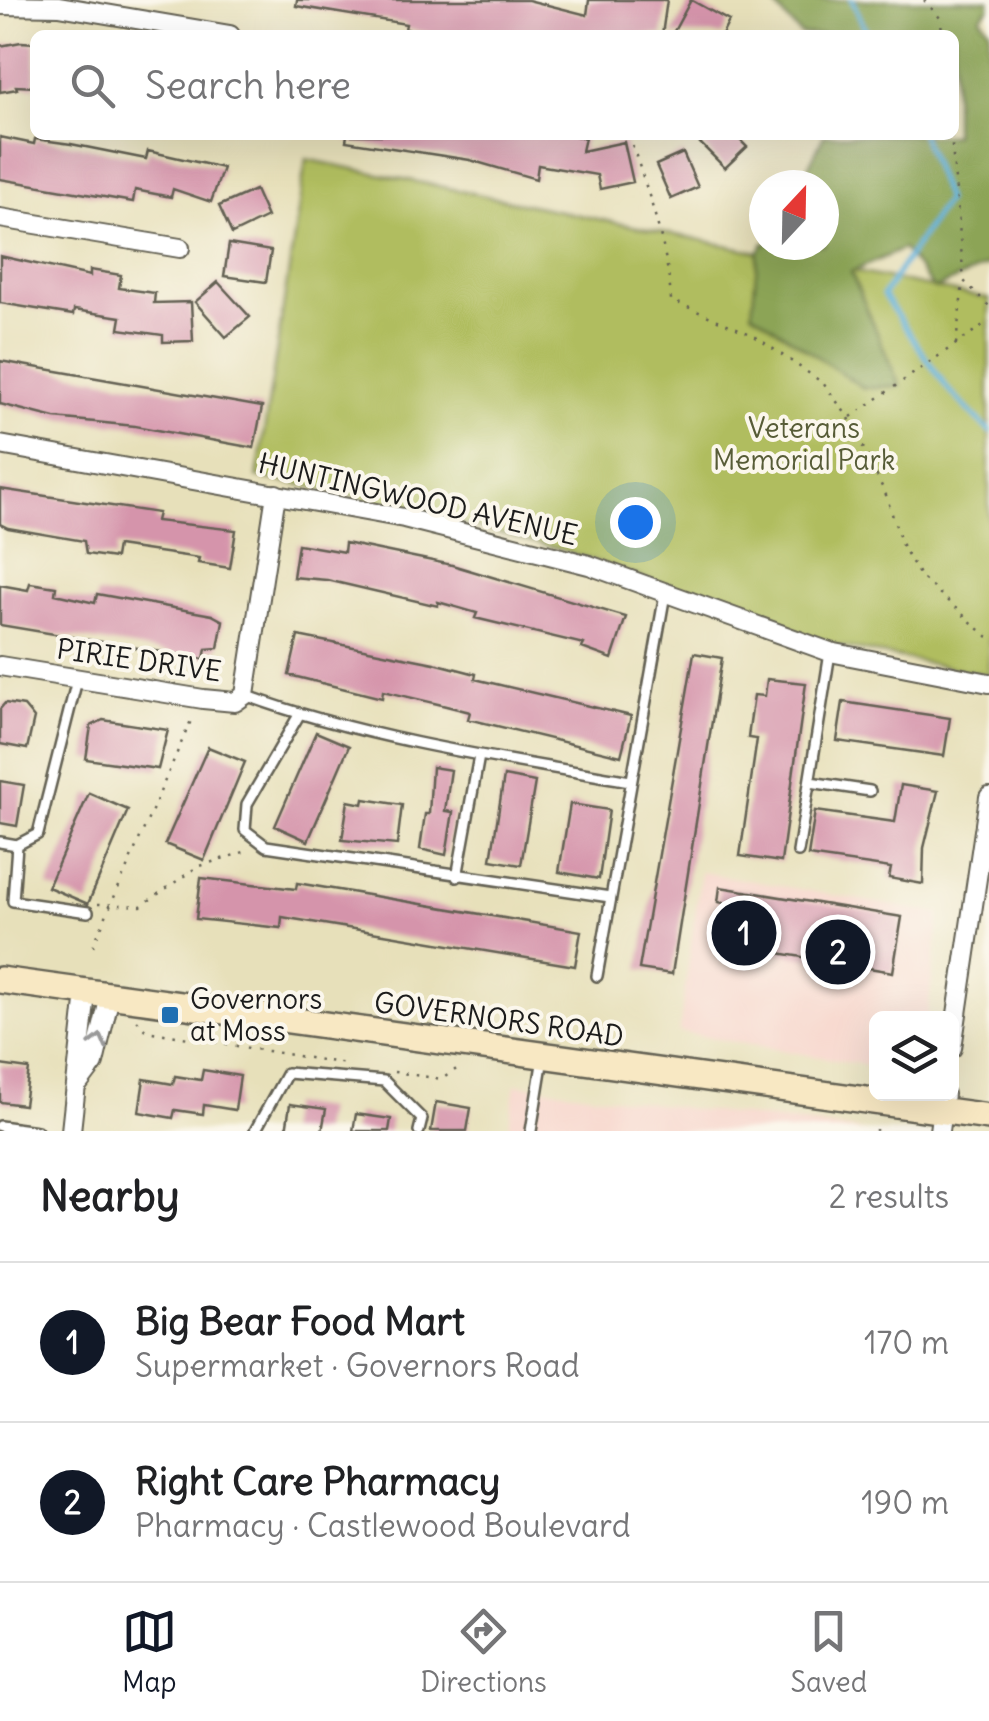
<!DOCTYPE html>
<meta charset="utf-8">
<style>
:root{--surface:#fff;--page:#f2f2f2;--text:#202124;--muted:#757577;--line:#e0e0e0;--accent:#111827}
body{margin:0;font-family:Delius,sans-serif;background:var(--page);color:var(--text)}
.controls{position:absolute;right:30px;bottom:30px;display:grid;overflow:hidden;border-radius:15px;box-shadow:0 10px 40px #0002}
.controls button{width:90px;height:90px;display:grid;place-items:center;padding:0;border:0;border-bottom:2px solid var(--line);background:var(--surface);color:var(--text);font:50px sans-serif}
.compass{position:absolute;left:749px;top:170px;width:90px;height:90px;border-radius:50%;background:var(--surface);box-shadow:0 10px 40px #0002;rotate:22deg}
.you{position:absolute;left:635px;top:522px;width:35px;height:35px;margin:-25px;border:8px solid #fff;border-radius:50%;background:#1a73e8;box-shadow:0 0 0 15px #1a73e833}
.badge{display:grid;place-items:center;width:65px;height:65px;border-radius:50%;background:var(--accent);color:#fff;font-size:32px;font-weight:700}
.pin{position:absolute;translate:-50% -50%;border:5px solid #fff;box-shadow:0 2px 10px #0006}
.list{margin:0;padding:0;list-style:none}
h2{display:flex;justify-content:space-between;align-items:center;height:130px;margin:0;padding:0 40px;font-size:42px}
h2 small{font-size:32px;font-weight:400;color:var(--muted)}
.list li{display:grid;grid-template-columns:65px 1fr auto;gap:30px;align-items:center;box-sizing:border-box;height:160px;padding:0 40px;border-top:2px solid var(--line)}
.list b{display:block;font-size:38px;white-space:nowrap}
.list p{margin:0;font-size:32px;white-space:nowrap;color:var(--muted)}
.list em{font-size:32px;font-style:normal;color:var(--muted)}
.icon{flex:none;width:55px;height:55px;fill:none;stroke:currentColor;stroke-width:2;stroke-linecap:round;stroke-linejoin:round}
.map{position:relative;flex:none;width:989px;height:1131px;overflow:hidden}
.search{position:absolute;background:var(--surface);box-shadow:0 10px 40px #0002;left:30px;right:30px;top:30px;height:110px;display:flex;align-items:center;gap:25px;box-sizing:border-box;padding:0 35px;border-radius:15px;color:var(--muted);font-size:38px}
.sheet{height:450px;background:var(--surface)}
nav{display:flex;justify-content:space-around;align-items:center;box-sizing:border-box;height:140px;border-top:2px solid var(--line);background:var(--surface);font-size:28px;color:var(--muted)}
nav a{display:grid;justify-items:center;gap:5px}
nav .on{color:var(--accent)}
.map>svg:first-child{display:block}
</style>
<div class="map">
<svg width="989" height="1131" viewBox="0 0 989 1131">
<rect width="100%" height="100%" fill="#fbf7ec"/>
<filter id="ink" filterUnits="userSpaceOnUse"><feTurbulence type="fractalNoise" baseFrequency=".01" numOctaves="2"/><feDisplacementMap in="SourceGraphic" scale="20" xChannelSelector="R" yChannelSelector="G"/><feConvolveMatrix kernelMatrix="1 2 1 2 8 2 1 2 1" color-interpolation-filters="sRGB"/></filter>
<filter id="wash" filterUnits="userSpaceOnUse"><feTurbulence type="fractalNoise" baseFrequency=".0048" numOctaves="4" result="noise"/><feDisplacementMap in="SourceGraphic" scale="40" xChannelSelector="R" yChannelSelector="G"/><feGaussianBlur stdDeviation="2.25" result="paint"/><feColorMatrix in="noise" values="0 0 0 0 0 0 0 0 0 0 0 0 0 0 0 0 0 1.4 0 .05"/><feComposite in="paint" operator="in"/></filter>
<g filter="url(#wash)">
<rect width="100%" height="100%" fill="#e7e0ba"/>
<path fill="#f7d1c8" d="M701,872l239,42 -13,104h-51v49l-197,-35z
M516,1084l183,26 166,21h-357z"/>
<path fill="#b0bd5f" stroke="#666c3e" stroke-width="2.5" d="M306,159l683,140v376l-155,-30 -274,-96 -227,-58 -76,-14z"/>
<path fill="#8ca456" stroke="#546039" stroke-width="2.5" d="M770,0h219v8l-9,9 9,12v236l-55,24 -31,-40 -52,23 49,114 -37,2 -111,-76 6,-60 6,-9 60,2v-60h-25l25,-50h130v-100h-153z"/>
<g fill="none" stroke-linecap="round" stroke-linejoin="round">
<path stroke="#61b2dc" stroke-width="5" d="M852,0l16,35
M922,135l24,65 -63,95 64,93 42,43"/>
</g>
<g id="blocks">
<path fill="#d594ab" d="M297,0h231l59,15 2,-15h78l-5,35 -227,-1 -30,-5 1,-5 -110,-18z
M691,0l38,21 -7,14h-50z
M21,42l14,1v44l-19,-1 1,3 -17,3v-46z
M347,135h224l14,3 -3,13 42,-9 9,40 -33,7 -3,-14 -59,-10 -2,14 -66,-19 -124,-19z
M709,135h26l12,12 -22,21 -25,-25z
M0,137l34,7 1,-5 36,5 75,15 2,-8 75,17 -12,34 -38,-13 -2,8 -36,-7 -2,12 -133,-23z
M683,153l15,34 -27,12 -15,-34z
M255,190l12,27 -35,17 -13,-28z
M229,244l42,7 -5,31 -42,-6z
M0,256l90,20v-6l31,5 -2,13 36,5 -1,10 37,-1 2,39 -30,1v-7l-44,-6 2,-12 -47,-7 -1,5 -73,-12z
M218,282l32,35 -24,20 -31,-35z
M0,361l262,46 -8,41 -119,-22 -80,-8 -55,-14z
M0,489l158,24 -2,8 80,9 -6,38 -32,-5 1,-5 -82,-12 -2,12 -29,-4 -2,-13 -76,-13 -8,-4z
M345,543l107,22 174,52 -14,42 -30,-11 2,-4 -109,-26 2,-5 -39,-11v4l-111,-26 -34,-3 5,-33 46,8z
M30,583l26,4 -1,7 40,9 2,-9 115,21 11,6 -5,27 -12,1 -2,10 -204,-34v-40l28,5z
M298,636l136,27 42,11 -1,5 156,37 -10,40 -153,-37 2,-7 -32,-8 -55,-13 -1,7 -93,-23z
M694,653l28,5 -50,316 -33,-5z
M767,679l39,4 -25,179 -41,-6 17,-117 -9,-1 2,-16 4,-27 11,1z
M843,702l107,16 -6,38 -107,-15z
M5,703l19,3 10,12 -7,31 -27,-5v-35z
M103,720l65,10 -10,39 -72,-10 5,-33z
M316,732l33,14 -41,95 -33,-15z
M208,747l37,15 -41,98 -39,-16z
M432,767l19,3 -6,41 8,1 -7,43 -26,-6 5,-35h4z
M504,776l31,6 -14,83 -30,-5z
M0,781l24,4 -7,41 -17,-3z
M901,785l37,6 -14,57 -1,36 -34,-6 2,-10 -83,-12 7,-45 80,11z
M89,793l39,17 -40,94 -40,-17z
M364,799l38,6 -5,40 -55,-5 6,-39 15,3z
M570,804l39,6 -10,69 -40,-7z
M201,878l95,11 1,-6 284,48 -6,35 -293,-49 -1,11 -85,-9z
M720,887l182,30 -9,55 -169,-28 6,-40 -12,-2z
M0,1065l29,4 -5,36 -24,-3z
M203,1070l37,6 -5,34 -31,-5 -1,9 -28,-4 -2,8 -34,-6 5,-33 29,5 2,-8 26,4z
M436,1102l35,6 -4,23h-36z
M290,1104l36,5 -4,22h-36z
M356,1114l35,5 -2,12h-36z"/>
</g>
</g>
<g filter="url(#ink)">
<use href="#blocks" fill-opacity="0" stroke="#636153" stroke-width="2.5"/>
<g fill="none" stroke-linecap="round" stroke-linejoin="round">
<g stroke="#636153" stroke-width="14">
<path id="lane" d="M245,695c119,44 261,65 386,86
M299,715l-52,89 -2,26 21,16 344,51
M810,782l60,9
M0,842l17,3 21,-11 39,-154
M17,845l-4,56 75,11
M798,852l32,-199
M457,877l22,-121
M597,976l68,-382
M0,1126l37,5
M255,1131l32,-58 97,8 38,38 -3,12
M531,1131l12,-73"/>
</g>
<g stroke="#636153" stroke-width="22">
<path id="street" d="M0,5l59,1 171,29
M0,218l180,30
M0,445l404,73 185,47 241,87 159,31
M0,666l203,33 32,3 10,-7 31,-201
M952,1048l37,-251
M79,1083l15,-20 16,-67
M71,1131l15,-138
M939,1131l5,-37"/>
</g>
<g stroke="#636153" stroke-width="30">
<path id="secondary" d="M0,980l989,137"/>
</g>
<path stroke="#636153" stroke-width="2.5" stroke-dasharray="2.5 8" stroke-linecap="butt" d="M924,0l17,19 1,16
M629,135c18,55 38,107 42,165l82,35 70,48 26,35 37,77 16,50 18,31 69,62
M951,135l13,146 25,25
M956,344l7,-61
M851,417l138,-96
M98,904l43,2 56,-39 53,-17
M93,946l100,-230
M137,1020l9,11 200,33
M394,1072l48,7 19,-13
M876,1131v-2"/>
<use href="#lane" stroke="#fff" stroke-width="9"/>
<use href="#street" stroke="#fff" stroke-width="18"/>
<use href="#secondary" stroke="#f8e8c3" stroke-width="25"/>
</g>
<defs><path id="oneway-chevron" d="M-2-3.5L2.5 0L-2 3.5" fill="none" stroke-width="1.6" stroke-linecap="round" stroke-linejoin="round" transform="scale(2.5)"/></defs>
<use stroke="#999" href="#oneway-chevron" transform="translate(99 1041) rotate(-75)"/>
</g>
<rect fill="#1f6fb2" stroke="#fbf7ec" stroke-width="4" x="160" y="1005" width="20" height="20" rx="5"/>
<g text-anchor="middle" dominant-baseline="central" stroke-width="8" stroke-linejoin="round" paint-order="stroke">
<g font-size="28" fill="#575c37" stroke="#fbf7ec">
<text x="804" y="428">Veterans<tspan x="804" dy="32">Memorial Park</tspan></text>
</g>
<g font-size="28" fill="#1c1c1c" stroke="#fbf7ec">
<text transform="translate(418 499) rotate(13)">HUNTINGWOOD AVENUE</text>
<text transform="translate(139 660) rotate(8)">PIRIE DRIVE</text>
<text transform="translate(499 1019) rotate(8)">GOVERNORS ROAD</text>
</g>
<g font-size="28" fill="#1c1c1c" stroke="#fbf7ec" text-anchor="start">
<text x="190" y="999">Governors<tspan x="190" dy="32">at Moss</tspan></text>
</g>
</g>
</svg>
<div class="controls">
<button><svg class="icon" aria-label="layers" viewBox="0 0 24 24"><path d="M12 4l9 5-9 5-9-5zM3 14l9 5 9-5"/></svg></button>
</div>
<svg class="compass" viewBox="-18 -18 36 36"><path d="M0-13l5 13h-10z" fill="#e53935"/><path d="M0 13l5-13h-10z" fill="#757577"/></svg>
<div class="you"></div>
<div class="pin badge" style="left:744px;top:933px">1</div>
<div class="pin badge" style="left:838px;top:952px">2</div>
<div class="search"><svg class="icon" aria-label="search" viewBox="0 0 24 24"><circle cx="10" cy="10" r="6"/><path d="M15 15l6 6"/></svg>Search here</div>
</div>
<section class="sheet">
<h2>Nearby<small>2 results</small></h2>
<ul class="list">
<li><span class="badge">1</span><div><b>Big Bear Food Mart</b><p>Supermarket · Governors Road</p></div><em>170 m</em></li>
<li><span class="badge">2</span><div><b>Right Care Pharmacy</b><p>Pharmacy · Castlewood Boulevard</p></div><em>190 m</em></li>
</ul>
</section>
<nav>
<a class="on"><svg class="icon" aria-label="map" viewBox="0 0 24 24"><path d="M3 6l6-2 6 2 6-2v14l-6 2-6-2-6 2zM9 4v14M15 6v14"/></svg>Map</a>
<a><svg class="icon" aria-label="directions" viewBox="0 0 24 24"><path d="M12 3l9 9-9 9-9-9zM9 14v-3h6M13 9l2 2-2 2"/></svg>Directions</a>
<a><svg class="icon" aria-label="saved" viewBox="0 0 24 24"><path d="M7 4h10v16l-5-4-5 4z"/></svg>Saved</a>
</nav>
